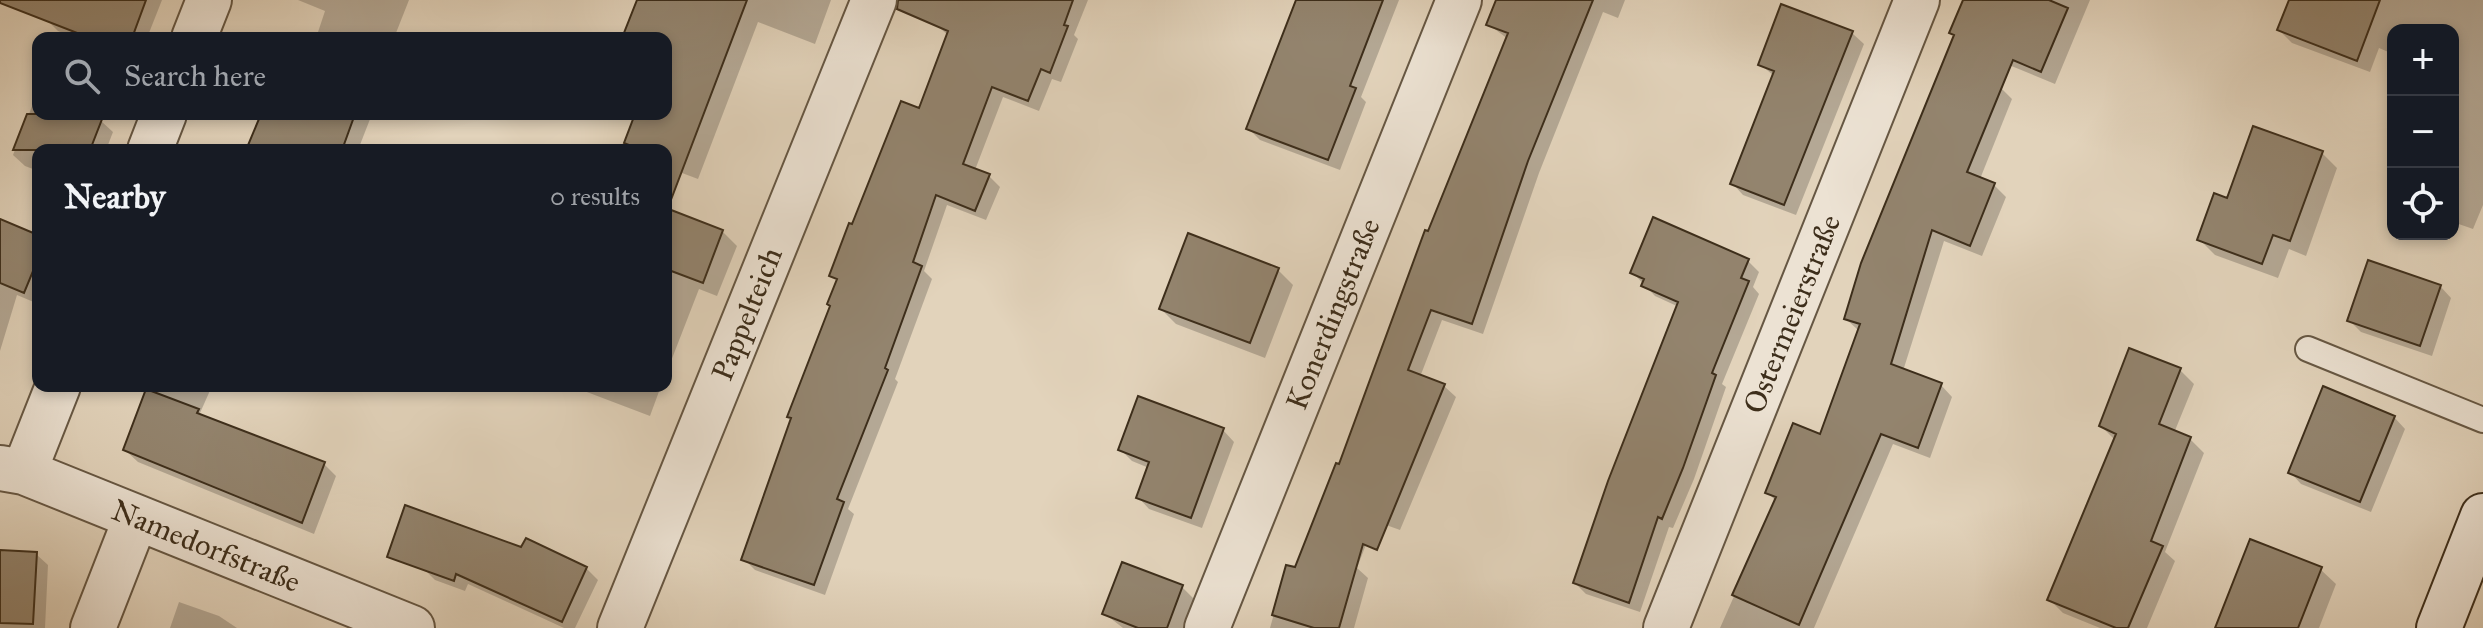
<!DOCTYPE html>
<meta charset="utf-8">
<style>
:root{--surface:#171b24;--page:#242831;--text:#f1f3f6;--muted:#9ea1a6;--line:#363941}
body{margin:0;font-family:"IM FELL Great Primer",serif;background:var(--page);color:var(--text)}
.controls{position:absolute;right:24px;top:24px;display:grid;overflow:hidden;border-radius:16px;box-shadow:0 4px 12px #0003}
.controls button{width:72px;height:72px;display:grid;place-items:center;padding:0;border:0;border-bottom:2px solid var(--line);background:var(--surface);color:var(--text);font:40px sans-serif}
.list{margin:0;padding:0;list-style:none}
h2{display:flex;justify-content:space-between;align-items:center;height:104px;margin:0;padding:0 32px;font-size:34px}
h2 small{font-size:26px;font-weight:400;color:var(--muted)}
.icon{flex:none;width:44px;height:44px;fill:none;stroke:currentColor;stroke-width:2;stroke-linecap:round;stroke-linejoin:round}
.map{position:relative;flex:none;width:2483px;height:628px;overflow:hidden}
.search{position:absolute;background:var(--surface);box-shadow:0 4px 12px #0003;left:32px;top:32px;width:640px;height:88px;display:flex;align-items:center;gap:20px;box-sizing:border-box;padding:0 28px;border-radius:16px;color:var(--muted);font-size:30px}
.panel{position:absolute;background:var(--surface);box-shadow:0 4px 12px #0003;left:32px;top:144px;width:640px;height:248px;border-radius:16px}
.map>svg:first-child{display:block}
</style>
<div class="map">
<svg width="2483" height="628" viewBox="0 0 2483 628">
<rect width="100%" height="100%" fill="#e2d3bb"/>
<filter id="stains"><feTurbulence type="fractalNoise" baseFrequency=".0025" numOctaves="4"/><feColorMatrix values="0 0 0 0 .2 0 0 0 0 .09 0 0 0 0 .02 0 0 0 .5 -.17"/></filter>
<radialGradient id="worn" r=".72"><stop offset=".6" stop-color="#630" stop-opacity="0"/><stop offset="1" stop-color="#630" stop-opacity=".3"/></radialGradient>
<path fill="#0003" d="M55,0h107l-15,38h-71l-18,-7 -11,-11z
M298,0h111l-15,38h-78l9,-27z
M700,0h131l-16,44 -57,-22 -60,157 -32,-12v-17h-33l-7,-7 11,-29h29v-76h-42z
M944,0h144l-14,35 4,4 -17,43 -9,-3 -13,32 -36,-14 -28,73 14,6 11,11 -14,33 -39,-15 -23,66 8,8 -37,100 3,3 -50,127 6,5 -29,81 -70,-25 -11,-11 49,-139 -4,-4 43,-109 6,-26 -6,-6 21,-48 67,-116 29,-75 -15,-13z
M1298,0h101l-38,97 5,5 -26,68 -80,-30 -11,-11z
M1498,0h127l-7,18 -15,-6 -64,161 -56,161 -41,-14 -22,57 24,9 12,11 -56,133 -25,-9 -18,47 11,10 -14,50h-84l17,-61 9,3 45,-103 167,-428 -20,-15z
M1965,0h125l-35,84 -46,-19z
M2291,0h192v205l-10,24 -20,-7v-192h-60v24l-14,-6 -9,24 -78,-29 -13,-13z
M1852,33l12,11 -68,171 -53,-20 -11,-12 42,-107 -14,-12z
M2001,88l11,11 -32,80 14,6 12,12 -24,59 -38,-15 -41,130 38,14 11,12 -22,61 -37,-14 -79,184h-94l56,-127 -9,-9 54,-56 37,-106 -12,-11z
M36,96l2,18h46l17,7 12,11 -7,18h-68v21l-13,-5 -12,-11z
M288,114h84l-14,36h-83z
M2322,153l15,15 -31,88 -17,-7 -11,29 -63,-23 -16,-16 29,-39z
M666,210l56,21 15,15 -20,50 -18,-7 -33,85z
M0,221l38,16v61l-2,5 -19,-8 -17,56z
M1748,261l11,11 -6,15 6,7 -37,90 4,3 -32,92 -21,49 -4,-1 -29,85 -54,-18 -11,-11 104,-276 -24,-11 -22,-23z
M1277,269l16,16 -28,73 -89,-34 -15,-15z
M2440,286l11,12 -19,58 -71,-24 -12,-12z
M2180,370l14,14 -20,49 16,6 14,14 -39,99 10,9 -28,67h-47l-37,-15 -14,-14 66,-159 -14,-14z
M150,386h62l-12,27 5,5 119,46 12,12 -22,58 -176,-72 -13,-12z
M571,386h90l-11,30z
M2394,417l11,12 -34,83 -70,-28 -11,-12z
M1223,430l11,12 -32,86 -53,-19 -11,-12 11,-29 -17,-7 -11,-11z
M522,549l64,19 12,12 -23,48h-11l-96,-44 -3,7 -30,-11 -9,-9z
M0,552l36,2 12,11 -3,63h-45z
M1123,564l59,23 12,12 -11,29h-60l-18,-14z
M2320,569l16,15 -17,44h-102z
M179,602l40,14 18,12h-67z"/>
<path fill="#93846e" stroke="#3d2e1b" stroke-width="2" d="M0,0h146l-14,38h-42l-90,-35z
M637,0h110l-78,205 -3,-55h-25l-17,-7 11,-29h31v-76h-44z
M898,0h175l-9,25 4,1 -18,47 -9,-4 -13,32 -36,-14 -29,77 27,10 -15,37 -39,-16 -23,67 9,4 -37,102 3,2 -51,129 7,3 -30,83 -73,-25 50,-142 -4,-1 43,-111 -3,-2 10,-25 -8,-3 20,-53 3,1 49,-123 18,7 29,-77 -51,-22z
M1296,0h87l-33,86 6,2 -28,72 -82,-31z
M1496,0h97l-65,161 -56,163 -41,-14 -23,60 37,14 -68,166 -14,-6 -24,84h-25l-42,-13 14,-50 9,2 41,-104 3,1 86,-234 3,1 80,-198 -22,-8z
M1963,0h86l19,8 -27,64 -28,-12 -46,112 28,11 -25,63 -38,-16 -41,134 51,19 -24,65 -37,-14 -82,191 -67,-30 44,-98 -11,-4 28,-70 27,11 40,-110 -16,-5 17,-56 93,-228 -5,-2z
M2289,0h91l-23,61 -80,-31z
M1781,4l72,27 -69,174 -54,-21 44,-113 -16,-6z
M27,114h77l-14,36h-77z
M261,114h94l-13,36h-96z
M2253,126l70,25 -33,90 -17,-6 -11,29 -65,-24 17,-47 13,5z
M666,208l57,22 -20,53 -37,-14z
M1653,217l96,42 -8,19 8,3 -37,92 4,2 -33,93 -21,51 -4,-2 -29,86 -56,-20 35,-102 70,-179 -37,-16 3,-7 -14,-6z
M0,219l38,16v24l-14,34 -24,-10z
M1188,233l91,35 -29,75 -91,-34z
M2368,260l73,25 -21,61 -73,-25z
M2129,348l52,20 -22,56 32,13 -40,104 12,5 -35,82h-12l-69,-28 69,-166 -17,-8z
M2323,386l72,30 -35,86 -72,-29z
M146,389l53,20 -2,4 128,49 -23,61 -179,-73z
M1138,396l86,32 -33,90 -55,-20 13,-36 -31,-12z
M405,505l116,42 5,-9 61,29 -25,55 -106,-48 -2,7 -67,-24z
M2250,539l72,28 -24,61h-83z
M0,550l37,2 -4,72 -33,-1z
M1122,562l61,23 -16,43h-29l-36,-14z"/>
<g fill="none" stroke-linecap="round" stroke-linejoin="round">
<g stroke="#665743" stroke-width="28">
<path id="lane" d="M2308,349l175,71"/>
</g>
<g stroke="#665743" stroke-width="48">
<path id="street" d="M194,38l15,-38
M150,150l14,-36
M0,468l24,4 388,156
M24,472l34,-86
M93,628l43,-110
M620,628l254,-628
M1207,628l252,-628
M1666,628l251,-628"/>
</g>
<g stroke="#3d2e1b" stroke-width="48">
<path id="secondary" d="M2439,628l44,-112"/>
</g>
<use href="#lane" stroke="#ece2d3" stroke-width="24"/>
<use href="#street" stroke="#ece2d3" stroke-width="44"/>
<use href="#secondary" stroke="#ece2d3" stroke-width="44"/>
</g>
<g text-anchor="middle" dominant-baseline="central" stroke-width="6" stroke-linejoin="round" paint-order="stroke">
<g font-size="30" fill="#3d2e1b" stroke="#ece2d3">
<text transform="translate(747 314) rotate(-68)">Pappelteich</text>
<text transform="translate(1333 314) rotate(-68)">Konerdingstraße</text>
<text transform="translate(1792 314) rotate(-68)">Ostermeierstraße</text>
<text transform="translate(206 546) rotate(22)">Namedorfstraße</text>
</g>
</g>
<rect width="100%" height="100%" filter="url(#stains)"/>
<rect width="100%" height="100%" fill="url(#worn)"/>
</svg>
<div class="controls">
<button>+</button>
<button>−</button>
<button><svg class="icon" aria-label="locate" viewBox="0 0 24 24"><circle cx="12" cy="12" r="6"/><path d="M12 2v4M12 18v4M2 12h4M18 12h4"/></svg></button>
</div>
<div class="search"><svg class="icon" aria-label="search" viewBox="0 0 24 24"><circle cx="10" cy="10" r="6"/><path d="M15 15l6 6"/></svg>Search here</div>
<section class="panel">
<h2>Nearby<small>0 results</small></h2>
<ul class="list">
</ul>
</section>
</div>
